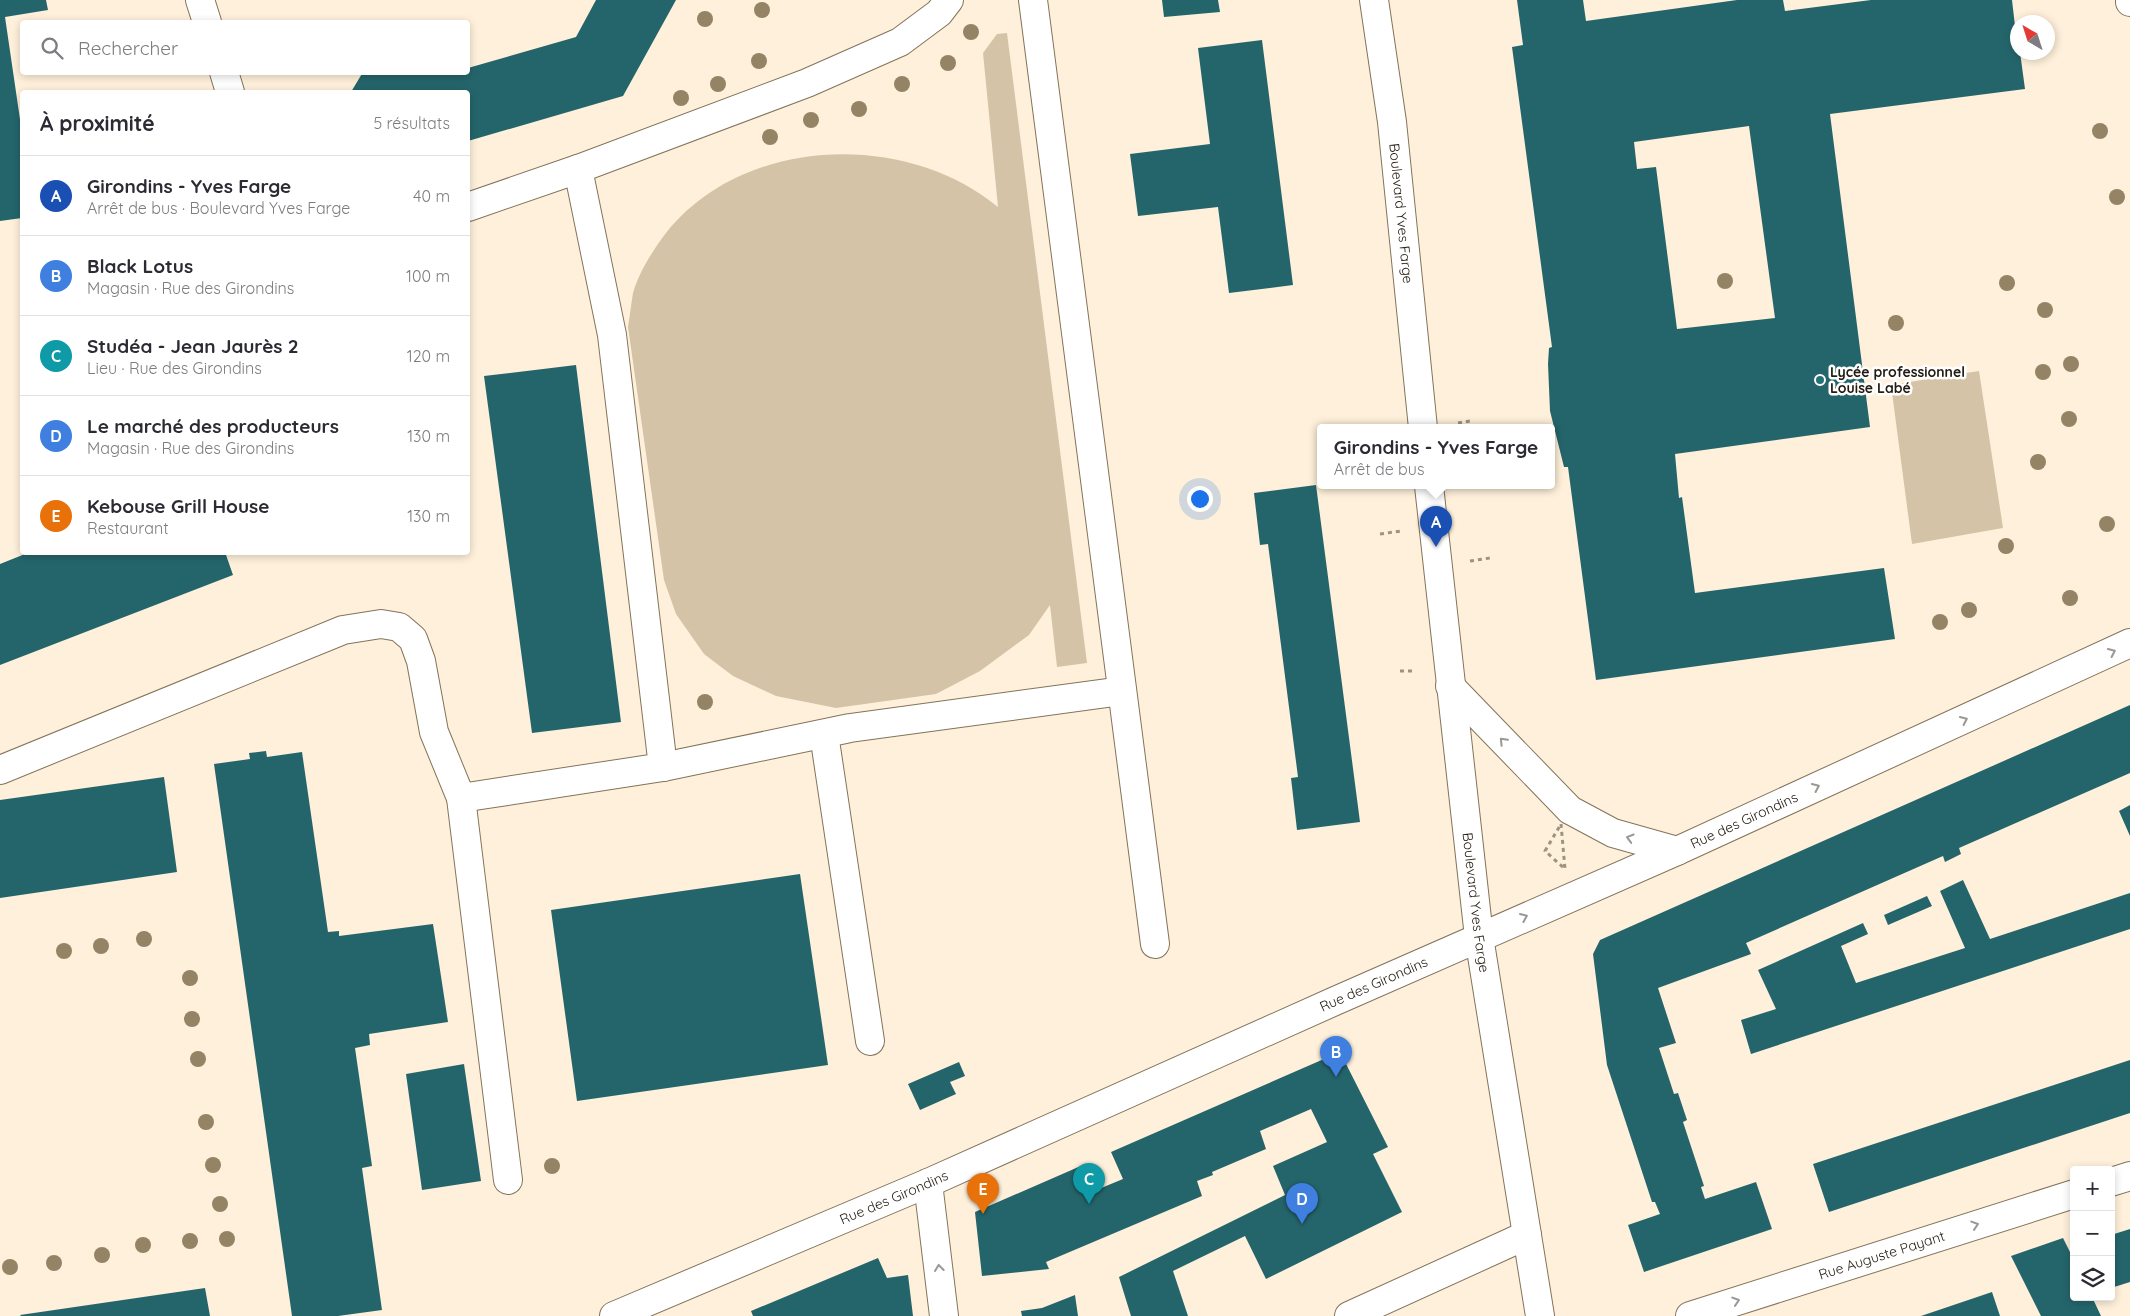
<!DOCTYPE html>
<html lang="fr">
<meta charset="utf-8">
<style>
:root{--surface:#fff;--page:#f2f2f3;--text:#2b2b33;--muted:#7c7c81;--line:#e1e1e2;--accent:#2563eb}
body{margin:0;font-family:Quicksand,sans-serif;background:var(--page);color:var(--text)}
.controls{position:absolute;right:15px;bottom:15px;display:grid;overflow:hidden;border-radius:5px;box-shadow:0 2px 8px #0003}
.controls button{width:45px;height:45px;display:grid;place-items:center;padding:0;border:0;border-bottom:1px solid var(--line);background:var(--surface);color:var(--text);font:25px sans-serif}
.compass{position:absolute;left:2010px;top:15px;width:45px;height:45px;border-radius:50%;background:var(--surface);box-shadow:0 2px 8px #0003;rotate:321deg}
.you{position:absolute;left:1199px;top:498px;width:18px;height:18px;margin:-12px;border:4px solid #fff;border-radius:50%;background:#1a73e8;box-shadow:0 0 0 8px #1a73e833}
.badge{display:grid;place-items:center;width:32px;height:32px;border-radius:50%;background:var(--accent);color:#fff;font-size:16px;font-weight:700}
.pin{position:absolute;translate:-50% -41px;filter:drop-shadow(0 1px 2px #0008)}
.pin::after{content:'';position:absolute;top:26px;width:18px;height:15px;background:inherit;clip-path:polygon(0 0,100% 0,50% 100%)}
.popup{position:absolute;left:1317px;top:424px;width:238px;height:65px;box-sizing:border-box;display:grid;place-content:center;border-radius:5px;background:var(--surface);filter:drop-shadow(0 1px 4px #0005);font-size:16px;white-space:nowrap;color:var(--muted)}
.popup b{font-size:19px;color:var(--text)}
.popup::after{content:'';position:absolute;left:50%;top:100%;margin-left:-10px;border:10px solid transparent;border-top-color:var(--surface)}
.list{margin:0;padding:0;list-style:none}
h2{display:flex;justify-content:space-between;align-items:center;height:65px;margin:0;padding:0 20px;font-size:21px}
h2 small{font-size:16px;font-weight:400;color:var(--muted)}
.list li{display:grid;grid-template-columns:32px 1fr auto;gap:15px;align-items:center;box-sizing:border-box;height:80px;padding:0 20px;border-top:1px solid var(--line)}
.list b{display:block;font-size:19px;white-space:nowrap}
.list p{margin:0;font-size:16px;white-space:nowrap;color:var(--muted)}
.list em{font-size:16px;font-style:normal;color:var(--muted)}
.icon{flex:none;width:28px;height:28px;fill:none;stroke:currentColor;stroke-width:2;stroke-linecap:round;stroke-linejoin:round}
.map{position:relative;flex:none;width:2130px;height:1316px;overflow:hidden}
.search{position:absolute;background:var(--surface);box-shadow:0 2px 8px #0003;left:20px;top:20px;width:450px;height:55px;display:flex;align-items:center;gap:12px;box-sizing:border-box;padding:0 18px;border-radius:5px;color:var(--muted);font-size:19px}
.panel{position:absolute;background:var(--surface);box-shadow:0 2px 8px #0003;left:20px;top:90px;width:450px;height:465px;border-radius:5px}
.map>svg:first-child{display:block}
</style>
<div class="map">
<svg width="2130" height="1316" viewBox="0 0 2130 1316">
<rect width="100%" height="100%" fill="#fef0da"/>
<path fill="#d5c3a8" d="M1007,33l80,630 -30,4 -7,-62 -21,30 -49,36 -44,23 -100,14 -60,-12 -43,-20 -29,-22 -28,-40 -12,-34 -36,-253c2,-11 3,-23 5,-34 6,-21 20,-43 33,-60 77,-97 239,-103 332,-26l-15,-154 14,-19z
M1979,371l24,157 -91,16 -21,-159z"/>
<path fill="#24656b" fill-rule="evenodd" d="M0,0h46l2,10 -43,7 17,116v85l-22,3z
M596,0h80l-53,96 -155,45v-49h-117l12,-20h105v-4l108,-31z
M1162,0h56l2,12 -56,5z
M1517,0h66l3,21 151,-21h46l2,11 86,-11h141l6,52h2l5,37 -195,25 40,313 -195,27 4,44 3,-1 13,96 189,-25 11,71 -299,41 -28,-213h-4l-14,-56 -2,-47 1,-16 3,-1 -40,-300 11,-2zM1749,126l26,192 -98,11 -21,-162 -19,2 -3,-27z
M1262,40l31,245 -64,8 -11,-86 -80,9 -8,-62 80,-10 -12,-96z
M576,365l45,357 -89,11 -48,-357z
M1316,485l44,337 -63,8 -6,-52 7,-1 -30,-233 -8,1 -6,-52z
M30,552h195l8,23 -233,90v-101z
M2130,705v68l-171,75 2,6 -16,8 -2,-6 -197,87 5,11 -93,34 18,55 -17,5 15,46 4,-1 9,27 -4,2 21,64 -3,1 4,12 51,-17 16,47 -128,43 -16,-47 32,-11 -5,-12h-3l-45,-137 -14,-111 7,-14z
M266,751l1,6 35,-5 26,180 11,-1v5l94,-12 15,98 -79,12 1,11 -15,3 17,118 -10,2 20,142 -44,6h-46l-78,-552 36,-5 -1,-6z
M164,777l13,95 -177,26v-98z
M2130,805v31l-11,-25z
M800,874l28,191 -251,36 -26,-191z
M1963,880l27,59 140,-46v36l-379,125 -10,-34 35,-11 -18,-39 105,-47 5,11 -27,12 15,37 109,-35 -25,-57z
M1927,896l5,10 -44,19 -4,-10z
M1340,1052l48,95 -15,7 29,58 -136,67 -21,-43 -72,35 15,45h-57l-12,-39 166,-82 -12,-29 54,-24 -16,-33 -51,22 6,18 -54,23 1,3 -16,6 5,15 -156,66 3,7 -67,7 -7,-64 108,-47 11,26 29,-12 -12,-27z
M2130,1060v53l-301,99 -16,-48z
M959,1062l6,14 -15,6 6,12 -36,16 -12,-26z
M464,1064l17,117 -59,9 -16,-116z
M2130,1229v53l-19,6v-53z
M2063,1238l11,22v37h18l9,19h-60l-30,-60z
M878,1258l9,20 21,-3 5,41h-160l-2,-5z
M205,1288l5,28h-189l-1,-1z
M1992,1292l8,24h-79z
M1075,1295l3,21h-56l-1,-5 21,-3z"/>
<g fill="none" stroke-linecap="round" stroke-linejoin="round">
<g stroke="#83735b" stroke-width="30">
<g id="minor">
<path d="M200,0l7,22"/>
<path d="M1033,0l122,944"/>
<path id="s1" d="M1374,0l18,122 31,306"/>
<path d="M2130,0v2"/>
<path d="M224,72l6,20"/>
<path d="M578,169l34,166 51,432"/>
<path d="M468,207l110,-38 229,-86 93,-41 39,-29 10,-13"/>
<path id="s2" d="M1429,486l50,451 61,379"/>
<path d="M1450,686l120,124 43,23 64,18"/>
<path d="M824,734l46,307"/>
<path d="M0,770l343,-140 38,-6 18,3 14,12 8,22 13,71 27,66 47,382"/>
<path d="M461,798l202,-31 187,-39 272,-37"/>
<path d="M2111,1182l19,-6"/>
<path d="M928,1183l16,133"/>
<path id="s3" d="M614,1316l314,-133 407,-182 342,-150 453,-208"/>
<path d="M1349,1316l178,-81"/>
<path id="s4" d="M1690,1316l384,-122"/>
</g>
</g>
<path stroke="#9d9382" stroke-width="3" stroke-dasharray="4 4" stroke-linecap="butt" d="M1458,423l12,-2
M1380,534l21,-3
M1470,561l20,-3
M1400,671h15
M1561,824l4,45 -20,-18z"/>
<use href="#minor" stroke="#fff" stroke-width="28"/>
</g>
<g fill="#948365">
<circle cx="762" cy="10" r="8"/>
<circle cx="705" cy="19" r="8"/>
<circle cx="971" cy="32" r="8"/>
<circle cx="759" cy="61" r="8"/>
<circle cx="948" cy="63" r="8"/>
<circle cx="718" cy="84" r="8"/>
<circle cx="902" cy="84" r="8"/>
<circle cx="681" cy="98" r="8"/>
<circle cx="859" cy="109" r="8"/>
<circle cx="811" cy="120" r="8"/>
<circle cx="2100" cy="131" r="8"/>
<circle cx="770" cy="137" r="8"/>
<circle cx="2117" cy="197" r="8"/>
<circle cx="1725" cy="281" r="8"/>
<circle cx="2007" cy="283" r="8"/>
<circle cx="2045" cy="310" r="8"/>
<circle cx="1896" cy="323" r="8"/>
<circle cx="2071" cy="364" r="8"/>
<circle cx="2043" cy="372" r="8"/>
<circle cx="2069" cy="419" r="8"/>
<circle cx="2038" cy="462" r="8"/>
<circle cx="2107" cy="524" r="8"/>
<circle cx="2006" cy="546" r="8"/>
<circle cx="2070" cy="598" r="8"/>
<circle cx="1969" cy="610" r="8"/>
<circle cx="1940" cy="622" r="8"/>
<circle cx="705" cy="702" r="8"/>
<circle cx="144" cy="939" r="8"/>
<circle cx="101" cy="946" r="8"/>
<circle cx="64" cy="951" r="8"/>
<circle cx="190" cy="978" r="8"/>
<circle cx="192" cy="1019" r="8"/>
<circle cx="198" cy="1059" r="8"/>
<circle cx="206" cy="1122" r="8"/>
<circle cx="213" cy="1165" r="8"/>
<circle cx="552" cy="1166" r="8"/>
<circle cx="220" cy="1204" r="8"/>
<circle cx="227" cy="1239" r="8"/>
<circle cx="190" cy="1241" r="8"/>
<circle cx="143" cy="1245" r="8"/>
<circle cx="102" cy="1255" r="8"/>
<circle cx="54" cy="1263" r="8"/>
<circle cx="10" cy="1267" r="8"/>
</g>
<defs><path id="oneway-chevron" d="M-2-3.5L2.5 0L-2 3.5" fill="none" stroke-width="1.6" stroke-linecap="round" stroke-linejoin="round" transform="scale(1.25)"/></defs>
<g stroke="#9b9894">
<use href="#oneway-chevron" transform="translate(2112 652) rotate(-25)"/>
<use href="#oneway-chevron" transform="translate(1964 720) rotate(-25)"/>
<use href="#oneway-chevron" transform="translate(1503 741) rotate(-134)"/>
<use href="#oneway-chevron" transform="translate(1816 787) rotate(-25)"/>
<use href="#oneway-chevron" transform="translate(1630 838) rotate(-164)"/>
<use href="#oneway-chevron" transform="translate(1524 917) rotate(-23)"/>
<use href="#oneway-chevron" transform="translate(1975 1225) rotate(-18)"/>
<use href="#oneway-chevron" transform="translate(939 1268) rotate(-97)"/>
<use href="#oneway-chevron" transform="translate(1736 1301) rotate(-18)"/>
</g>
<circle fill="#267177" stroke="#fff" stroke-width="2" cx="1820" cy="380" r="5"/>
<g text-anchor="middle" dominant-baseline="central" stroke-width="5" stroke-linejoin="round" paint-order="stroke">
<g font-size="14" fill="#211b11" stroke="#fff">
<text stroke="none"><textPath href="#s1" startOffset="215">Boulevard Yves Farge</textPath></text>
<text stroke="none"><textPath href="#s3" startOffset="1234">Rue des Girondins</textPath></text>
<text stroke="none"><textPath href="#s2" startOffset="419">Boulevard Yves Farge</textPath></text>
<text stroke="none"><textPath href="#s3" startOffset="829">Rue des Girondins</textPath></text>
<text stroke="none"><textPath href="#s3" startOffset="304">Rue des Girondins</textPath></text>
<text stroke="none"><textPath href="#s4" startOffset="201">Rue Auguste Payant</textPath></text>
</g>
<g font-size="14" font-weight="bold" fill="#211b11" stroke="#fff" text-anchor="start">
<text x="1830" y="372">Lycée professionnel<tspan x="1830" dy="16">Louise Labé</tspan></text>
</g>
</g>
</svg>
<div class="controls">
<button>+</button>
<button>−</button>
<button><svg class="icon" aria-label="layers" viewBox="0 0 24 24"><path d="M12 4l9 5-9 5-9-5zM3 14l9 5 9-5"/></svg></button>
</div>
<svg class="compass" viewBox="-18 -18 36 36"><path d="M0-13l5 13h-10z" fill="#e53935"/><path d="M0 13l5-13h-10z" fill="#7c7c81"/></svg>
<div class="you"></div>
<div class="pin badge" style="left:1436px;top:547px;background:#1a4fb4">A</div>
<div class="popup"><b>Girondins - Yves Farge</b>Arrêt de bus</div>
<div class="pin badge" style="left:1336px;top:1077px;background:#3f7fe0">B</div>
<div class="pin badge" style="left:1089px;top:1204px;background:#0f9aa8">C</div>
<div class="pin badge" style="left:1302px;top:1224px;background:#3f7fe0">D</div>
<div class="pin badge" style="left:983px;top:1214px;background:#e8710a">E</div>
<div class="search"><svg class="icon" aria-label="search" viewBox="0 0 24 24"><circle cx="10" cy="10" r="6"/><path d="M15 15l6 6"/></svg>Rechercher</div>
<section class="panel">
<h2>À proximité<small>5 résultats</small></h2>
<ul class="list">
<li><span class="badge" style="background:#1a4fb4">A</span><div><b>Girondins - Yves Farge</b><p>Arrêt de bus · Boulevard Yves Farge</p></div><em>40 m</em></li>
<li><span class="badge" style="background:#3f7fe0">B</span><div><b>Black Lotus</b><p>Magasin · Rue des Girondins</p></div><em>100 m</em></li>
<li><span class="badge" style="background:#0f9aa8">C</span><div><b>Studéa - Jean Jaurès 2</b><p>Lieu · Rue des Girondins</p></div><em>120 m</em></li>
<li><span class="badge" style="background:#3f7fe0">D</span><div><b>Le marché des producteurs</b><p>Magasin · Rue des Girondins</p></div><em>130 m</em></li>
<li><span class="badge" style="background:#e8710a">E</span><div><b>Kebouse Grill House</b><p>Restaurant</p></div><em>130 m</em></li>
</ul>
</section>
</div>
